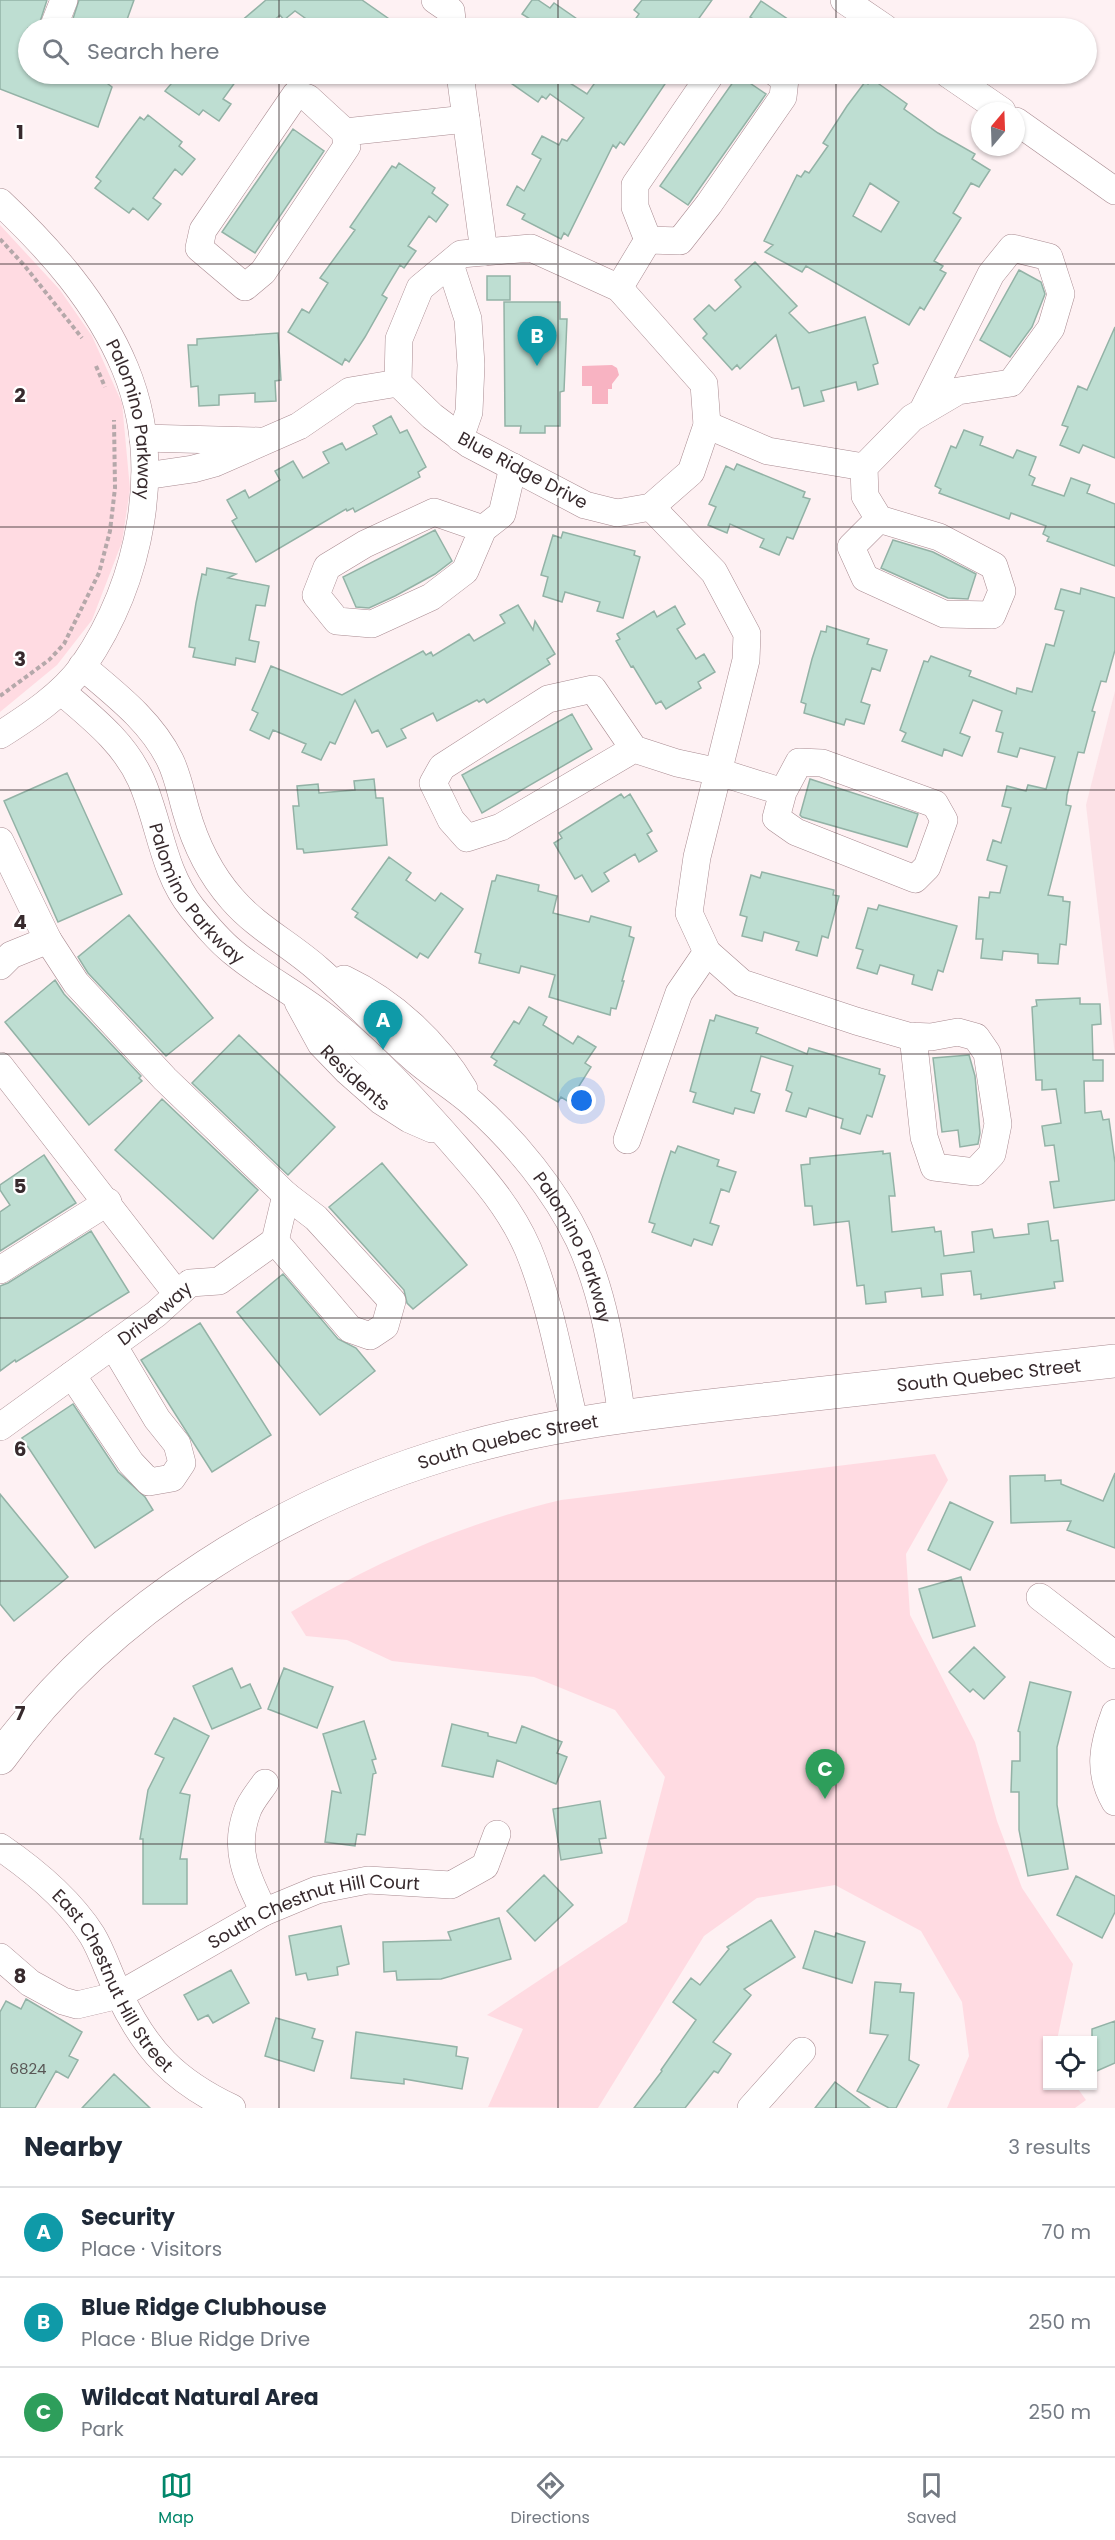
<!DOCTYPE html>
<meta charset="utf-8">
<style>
:root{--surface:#fff;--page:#f6f6f7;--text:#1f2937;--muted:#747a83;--line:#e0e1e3;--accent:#01866a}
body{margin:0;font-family:Poppins,sans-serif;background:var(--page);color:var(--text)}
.controls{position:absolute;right:18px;bottom:18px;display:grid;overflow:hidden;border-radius:0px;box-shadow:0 2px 4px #0004}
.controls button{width:54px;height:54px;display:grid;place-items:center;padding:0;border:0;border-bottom:2px solid var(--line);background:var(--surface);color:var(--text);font:30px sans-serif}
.compass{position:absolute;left:971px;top:102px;width:54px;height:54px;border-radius:50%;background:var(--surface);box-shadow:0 2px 4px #0004;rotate:19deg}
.you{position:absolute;left:582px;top:1101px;width:21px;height:21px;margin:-15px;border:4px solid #fff;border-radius:50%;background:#1a73e8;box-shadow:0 0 0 9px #1a73e833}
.badge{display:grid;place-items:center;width:39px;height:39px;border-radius:50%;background:var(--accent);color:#fff;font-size:20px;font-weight:700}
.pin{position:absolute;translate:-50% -50px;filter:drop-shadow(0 2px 3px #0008)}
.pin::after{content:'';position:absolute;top:32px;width:21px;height:18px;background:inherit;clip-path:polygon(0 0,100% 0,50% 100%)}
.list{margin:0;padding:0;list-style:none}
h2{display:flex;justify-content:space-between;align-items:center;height:78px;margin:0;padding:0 24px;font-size:26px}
h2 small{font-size:20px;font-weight:400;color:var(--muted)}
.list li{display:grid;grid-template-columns:39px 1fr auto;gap:18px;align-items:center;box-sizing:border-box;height:90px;padding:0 24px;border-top:2px solid var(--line)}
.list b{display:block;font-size:22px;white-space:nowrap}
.list p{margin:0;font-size:20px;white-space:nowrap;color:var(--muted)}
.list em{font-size:20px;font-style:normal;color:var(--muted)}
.icon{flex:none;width:33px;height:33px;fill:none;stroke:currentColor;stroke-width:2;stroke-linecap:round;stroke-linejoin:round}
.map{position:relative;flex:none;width:1115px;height:2108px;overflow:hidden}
.search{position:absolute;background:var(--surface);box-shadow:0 2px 4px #0004;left:18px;right:18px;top:18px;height:66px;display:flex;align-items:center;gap:15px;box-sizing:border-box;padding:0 21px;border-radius:33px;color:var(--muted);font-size:22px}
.sheet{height:348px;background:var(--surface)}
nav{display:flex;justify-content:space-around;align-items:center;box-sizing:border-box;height:84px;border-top:2px solid var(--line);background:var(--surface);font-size:16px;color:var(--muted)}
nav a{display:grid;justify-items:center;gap:3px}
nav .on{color:var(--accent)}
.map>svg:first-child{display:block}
</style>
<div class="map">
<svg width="1115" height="2108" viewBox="0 0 1115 2108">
<rect width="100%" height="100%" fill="#fef1f3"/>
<path fill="#fce2e7" d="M1115,691v364l-29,-250z"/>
<path fill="#ffdbe2" d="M0,225l60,65 32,46 30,67 8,86 -8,53 -30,78 -35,45 -57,47z
M935,1454l13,26 -42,74 4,61 65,127 22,79 25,67 51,76 -16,76h-9v46h28l10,14 -11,8h-128l22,-52 -7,-54 -41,-71 -86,-46 -78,13 -53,38 -106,172 -110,-1 35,-78 -36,-14 140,-93 38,-145 -50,-67 -81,-33 -142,-16 -45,-21 -41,-4 -15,-24c85,-51 174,-89 270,-112z"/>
<path fill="#f8b3c2" d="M612,365l5,3 2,7 -7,9v5h-4v15h-16v-18h-10v-20z"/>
<path fill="#beded2" stroke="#93b2a6" stroke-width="1.5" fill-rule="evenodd" d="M0,0h47l-9,28h-10v46h67l17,13 -14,40 -98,-38z
M79,0h55l-10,28h-54z
M266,0h96l40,28h-83l-24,-17 -11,9 -4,-5 -15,13h-32z
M532,0h6l12,8 4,-5 36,25h-67l7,-9 -8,-5z
M642,0h70l-20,28h-48l-10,-7 5,-7 -5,-4z
M761,1l40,27h-34l-17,-11z
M156,74h85l-18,25 8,5 -12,17 -16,-11 -4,5 -34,-24 6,-7z
M498,74h58l31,20 14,-20h64l-5,6 5,4 -41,61 -4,-3 -4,6 -3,-3 -45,91 -4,-3 -3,6 -39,-20 3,-5 -18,-9 10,-19 7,5 17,-32 -9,-5 10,-18 17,9 3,-6 5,2 17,-23 -34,-24 -4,5 -4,-3 -4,6z
M738,75l28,19 -78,111 -28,-19z
M872,79l35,25 -3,5 34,24 37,21 -3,5 18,11 -11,17 -8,-4 -18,30 8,5 -27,43 9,5 -3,4 6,3 -22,37 -4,-3 -11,18 -103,-59 -4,6 -37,-20 8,-7 -9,-4 33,-66 4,2 4,-6 4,2 19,-27 -5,-3 24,-37 18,-24 3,2zM870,183l29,19 -18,30 -28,-16z
M148,115l34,27 -3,4 16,13 -13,16 -7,-6 -22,29 8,6 -13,16 -15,-12 -4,5 -34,-25 6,-7 -5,-4 29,-40 15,-20 4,3z
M293,129l31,22 -69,102 -33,-21z
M399,163l36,25 -3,5 16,12 -12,17 -7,-6 -21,30 8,5 -12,17 -4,-3 -18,30 5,3 -22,39 -16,25 -4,-3 -3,6 -54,-33 14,-23 7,4 19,-30 -8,-5 35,-48 -5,-3 42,-61 4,2z
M755,262l42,44 -8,7 20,20 56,-16 13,46 -5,2 5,19 -20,6 -2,-8 -35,9 3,10 -20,5 -5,-19 -7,2 -16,-54 -36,34 -3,-4 -5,5 -29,-32 4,-4 -13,-15 15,-14 6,6 26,-24 -6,-7z
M1019,270l22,12 4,12 -13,33 -22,30 -30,-17z
M487,276h23v24h-23z
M504,302h56v17h7l-3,72 -4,1v34h-15v7h-25l1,-7h-16z
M1115,327v131l-32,-13 -4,8 -19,-8 8,-18 -6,-2 16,-39 9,4z
M278,333l3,47 -6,1 1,20 -21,1v-9l-36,2v10l-20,1 -1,-20 -7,1 -3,-42h9v-6z
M391,416l9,17 7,-3 19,37 -8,5 2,5 -65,35 -2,-4 -6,3 -1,-2 -90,53 -24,-41 5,-3 -10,-18 18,-10 4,8 31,-18 -5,-9 18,-10 10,17 26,-15 -6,-11 19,-9 4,7 31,-16 -4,-8z
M964,430l19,7 -3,8 33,13 4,-8 19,7 -7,18 6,3 -3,7 32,11 7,-18 19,7 -3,8 28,11v62l-68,-25 2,-4 -6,-3 3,-8 -35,-13 -2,6 -70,-26 2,-4 -6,-3 16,-40 5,2z
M737,464l68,28 -2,5 7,2 -17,40 -6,-2 -8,18 -19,-8 4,-8 -34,-15 -3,9 -19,-8 8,-18 -7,-3 17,-38 8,4z
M435,530l17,31 -17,13 -40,22 -26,12 -13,-1 -13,-30z
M563,532l72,19 -1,4 6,2 -17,61 -26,-7 3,-9 -35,-10 -3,10 -19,-6 5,-19 -7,-2 12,-40 8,3z
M893,540l40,12 43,22 -8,25 -20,-1 -67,-30z
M207,568l29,6 -8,4 41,8 -4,20 -9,-1 -7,35 10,2 -4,20 -19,-4 -1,7 -42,-8 2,-9 -6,-1 7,-44 6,-29 4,1z
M1081,588l34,10v52l-9,32 -5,-1 -9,30 3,1 -11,41 -6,-1 -11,43 -1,10 5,1 -23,89 15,2v4l7,1 -4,43 -6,-1 -2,20 -20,-1v-9l-35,-3 -1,9 -21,-2 2,-19h-7l3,-42 10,1 1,-6 10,1 7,-27 -20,-6 6,-20 8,3 10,-35 -9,-2 5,-20 19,5 2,-6 18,4 9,-32 -35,-9 -3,9 -19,-5 5,-19 -7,-2 6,-20 -29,-11 -13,33 10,4 -8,19 -18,-7 -2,7 -40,-15 4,-8 -6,-3 24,-69 4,1 3,-6 40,15 -2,5 47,18 1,-6 15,4 14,-48 8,2 10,-35 -9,-2 6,-20 19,5z
M518,605l15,25 2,-9 20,33 -8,5 3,5 -63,39 -3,-4 -5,3 -2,-2 -40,21 -4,-8 -32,16 5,9 -19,9 -9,-17 -6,3 -17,-33 -20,44 -5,-2 -9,18 -19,-8 4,-8 -33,-14 -4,9 -19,-9 8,-17 -6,-3 19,-44 71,29 81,-44 3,4 5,-3 2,4 36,-22 5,7 31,-18 -5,-8z
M675,606l10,18 -8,5 19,30 8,-5 11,18 -17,10 3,6 -35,21 -5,-8 -5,3 -23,-38 -2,1 -15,-26 4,-2 -3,-5 37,-23 3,6z
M827,626l42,13 -2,5 20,6 -7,21 -8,-3 -11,34 9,3 -6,19 -18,-5 -2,6 -40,-12 2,-9 -5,-2 11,-43 9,-28 5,1z
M572,714l20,35 -110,64 -20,-38z
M67,773l55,121 -64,28 -54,-121z
M374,779l2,19h7l4,47 -83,8 -1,-4h-6l-4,-43h6l-2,-20 21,-2 1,9 36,-3 -1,-9z
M810,779l108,35 -11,33 -105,-30 -2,-2z
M621,794l3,4 6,-4 22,37 -5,3 10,17 -18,11 -4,-8 -31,19 5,8 -17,11 -10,-17 -7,4 -21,-36 8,-5 -3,-5z
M389,857l22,16 -5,7 29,21 6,-8 22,16 -35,49 -8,-5 -3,5 -62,-41 3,-4 -6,-4z
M762,872l72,18 -1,5 6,1 -11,42 -6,-2 -5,20 -21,-6 3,-8 -35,-10 -2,9 -20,-5 5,-19 -7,-2 11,-40 9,3z
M497,875l42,10 -1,6 19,5 -4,17 36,9 2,-6 40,11 -2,9 5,2 -12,43h2l-8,28 -5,-1 -1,7 -61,-18 6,-22 -34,-9 -2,7 -40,-10 2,-9 -6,-2 17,-71h3z
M879,905l78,21 -14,46 -5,-2 -6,20 -20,-6 2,-9 -34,-10 -3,9 -20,-6 6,-18 -7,-2 12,-40 9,2z
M129,915l84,103 -47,38 -78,-83 -10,-16z
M55,980l9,14 77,82 -2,2 3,3 -53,44 -84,-103z
M1080,998v6h20l1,20 -9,1 1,35h10v21h-19l1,32 16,-2 2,9 6,-1 6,44v37l-61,8 -4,-26 9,-1 -5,-36 -9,1 -3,-20 19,-3 -5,-34 -14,1v-10h-6l-4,-73 5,-1 -1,-6z
M529,1007l18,10 -4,8 30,19 5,-8 18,11 -11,16 6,4 -22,35 -8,-5 -3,5 -64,-37 3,-4 -6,-4 23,-36 5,3z
M716,1015l42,13 -2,5 51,21 2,-6 71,21 -1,5 6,2 -13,41 -5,-2 -7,19 -19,-6 2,-9 -34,-11 -3,9 -20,-6 6,-18 -6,-3 7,-24 -32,-10 -10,35 9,3 -6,19 -19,-5 -2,6 -40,-12 3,-9 -6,-2 12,-43 8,-28 4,1z
M239,1035l96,92 -47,48 -96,-92z
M969,1055l6,21 5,57 -2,11 -18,3 -2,-17 -16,2 -9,-74z
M162,1099l96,91 -45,49 -98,-89z
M678,1146l41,14 -2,6 19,6 -7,20 -8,-3 -11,34 9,3 -7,19 -18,-6 -3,7 -39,-14 3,-8 -6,-2 13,-43 9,-28 4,2z
M883,1151v3l7,-1 5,43h-6l3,36 42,-5 1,5 6,-1 3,25 30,-4 -2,-20 20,-3 2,9 35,-4 -1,-10 20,-3 3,20 7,-1 5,41 -9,1 1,6 -74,11v-5l-7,1 -3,-24 -30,3 2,21 -21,2 -1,-9 -36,4 1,10 -20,2 -2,-19 -7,1 -8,-65 -35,4 -2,-19h-7l-4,-41 9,-1v-6z
M44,1155l32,48 -76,48v-39l10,-7 -10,-15v-5z
M382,1163l85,102 -54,44 -6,-6 -3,-13 -75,-83z
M91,1231l38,61 -113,70 -1,-2 -15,11v-85l8,-3z
M283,1274l55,65 18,9 19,23 -55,44 -83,-103z
M200,1323l71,112 -59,37 -71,-112z
M73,1404l45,68 27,25 8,13 -58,38 -73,-110z
M1115,1473v75l-48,-18 4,-9 -60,2 -1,-47 35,-1v6l16,-1v4l42,17z
M0,1494l68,83 -54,44 -14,-17z
M950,1502l43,20 -23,48 -42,-20z
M961,1577l14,49 -42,12 -14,-49z
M974,1647l31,30 -21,22 -11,-10 -3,3 -21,-20z
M232,1668l9,20 9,-4 11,24 -49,21 -19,-43z
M284,1668l49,19 -16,41 -49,-19z
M1030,1682l41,10 -14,55v58l11,64 -40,7 -9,-46v-38h-8l1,-31h8v-29l-2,-1z
M174,1718l35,18 -29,57 10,2 -10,64h7v45h-44v-65h-3l8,-49 16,-32 -9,-4z
M364,1721l12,38 -4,1 4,13 -3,1 -8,61 -8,-1 -2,12 -30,-4 7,-51 9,2 -18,-59z
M452,1724l36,9v3l28,7 6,-17 40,16 -5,11 10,4 -11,27 -59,-24 -4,17 -51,-11z
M600,1801l6,37 -7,1 3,14 -41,7 -8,-51z
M544,1875l29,30 -38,36 -28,-30z
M1076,1876l39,20v16l-13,26 -45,-23z
M499,1918l12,41 -70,20 -44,1 -1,-9 -12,1 -1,-30 68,-2 -3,-8z
M771,1920l24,37 -51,32 7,6 -38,47 18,12 -13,19 -4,-2 -29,37h-51l28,-37 -1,-1 35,-50 -23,-18 18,-24 9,7 29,-36 -2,-2z
M341,1926l8,38 -12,3 1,8 -30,5 -2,-7 -10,2 -7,-39z
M815,1931l20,6 1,-4 29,9 -13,41 -49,-15z
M231,1970l18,33 -36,20 -5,-8 -10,5 -14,-25z
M875,1982l26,2 -1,8 14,1 -5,67 10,5 -23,43h-7l-32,-17 31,-56 -18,-2z
M26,1999l56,33 -13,24 9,4 -10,18 -12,-7 -21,37h-35v-96l6,-11 15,8z
M276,2018l39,11 -3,9 11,3 -9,30 -49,-15z
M1115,2021v42l-23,10v-44z
M356,2032l101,15 -1,9 12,2 -6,31 -58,-10v5l-53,-6z
M114,2074l36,34h-68z
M835,2082l35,26h-55z"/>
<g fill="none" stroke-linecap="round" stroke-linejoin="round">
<g stroke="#a98b91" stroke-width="28">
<g id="minor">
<path d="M435,0l16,11 2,17"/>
<path d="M844,0l41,28"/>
<path d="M53,28l11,-28"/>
<path d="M460,74l24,178"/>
<path d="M948,74l54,37"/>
<path d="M1016,121l99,70"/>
<path d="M345,132l2,14 -84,126 -18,15 -46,-39 4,-18 93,-136 12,4 37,34 121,-13"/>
<path id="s1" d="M0,202c50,47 98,101 125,166 40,96 16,213 -42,298 -21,29 -53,50 -83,69"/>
<path d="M648,240l32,1 29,-37 74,-107 2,-18 -8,-5"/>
<path d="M648,240l-13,-33v-22l76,-111"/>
<path d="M450,264l18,55 3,46 -2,47 -9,26"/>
<path d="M619,288l29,-48"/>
<path d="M707,425l61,26 96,16"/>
<path d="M143,438l116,3"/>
<path d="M145,476l48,-7 22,-6 84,-37 51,-35 48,-8 1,-44 21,-51 41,-34 70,-6 88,40 85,96 3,41 -16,47 -40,35 -34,6 -32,-8 -116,-61 -37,-28 -34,-33"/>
<path d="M651,507l63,65 33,62 -1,26 -49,197 -8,56 18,39 35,31 114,38 52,15 23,1 27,-5 18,5 11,16 11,71 -6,30 -17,18 -41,-5 -10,-30 -11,-101"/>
<path d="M879,519l-28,28 14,31 79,36 48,1 10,-24 -8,-25 -55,-29 -60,-18 -14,-23 -1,-29 48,-49 46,-27 53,-8 40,-55 10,-34 -12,-37 -37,-9 -21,26 -69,138"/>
<path d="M483,529l-49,-17 -69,32 -38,23 -11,28 21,26 35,3 59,-27 34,-26 18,-42 19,-15 11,-47"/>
<path id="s2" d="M82,666c33,28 69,55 88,94 8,16 11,34 16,51 9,32 24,63 46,88 25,29 58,45 86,70 31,27 60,57 91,85 20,19 44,32 64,50 42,37 82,86 106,136 26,56 34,117 43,177"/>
<path id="s3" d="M61,691c30,26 63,51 80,89 19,43 21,90 51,128 13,16 26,32 41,44 31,26 68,44 99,70 41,33 77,72 112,111 32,37 64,70 84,116 23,56 33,117 47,175"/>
<path d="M634,749l-133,78 -34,11 -16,-18 -18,-37 9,-16 106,-68 45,-10 41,60 43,14 42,9 64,20 16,-30 23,1 113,41 9,16 -17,47 -12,12 -119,-47 -20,-14 7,-26"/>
<path d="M0,841l48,99 -37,15 -11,11"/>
<path d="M48,940l28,43 89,96 121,116 30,23 76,83 -7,25 -15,10 -20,-7 -75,-88"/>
<path d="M344,979c49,23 93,64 120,110"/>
<path id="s4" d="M298,1002l23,42 26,27 34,30 28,18 23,10"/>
<path d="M0,1066l177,228"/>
<path d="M627,1140l52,-147 28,-41"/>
<path d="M0,1270l108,-68"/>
<path d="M72,1375l59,88 18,19 23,-4 10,-15 -5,-19 -20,-25 -44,-74"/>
<path id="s5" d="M0,1427l156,-113 34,-31 29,-2 56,-40 11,-46"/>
<path d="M1040,1597l75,58"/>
<path d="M1115,1713c-12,32 -18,58 0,89"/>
<path id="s6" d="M0,1847c35,24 69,52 92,88 11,18 17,40 27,59 27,57 56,87 113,114"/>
<path d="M264,1912c-17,-35 -31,-62 -17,-100 3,-10 12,-20 18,-29"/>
<path id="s7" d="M0,1957l30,26 33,18 14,4 42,-10 145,-83 53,-22 51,-10 83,5 34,-19 12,-32"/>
<path d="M751,2108l51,-57"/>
</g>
</g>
<g stroke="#a98b91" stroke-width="34">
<g id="major">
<path id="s8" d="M0,1758c107,-149 289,-260 463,-309 109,-31 222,-40 334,-53 106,-12 212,-24 318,-35"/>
</g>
</g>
<path stroke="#b5a8aa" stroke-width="4" stroke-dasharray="4.5 3" stroke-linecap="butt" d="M0,239l24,26 58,73
M96,366l9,21
M0,696l49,-36 15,-16 35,-71 11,-42 5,-43 -1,-68"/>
<use href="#minor" stroke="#fff" stroke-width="27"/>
<use href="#major" stroke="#fff" stroke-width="33"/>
</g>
<path fill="none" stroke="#372a2d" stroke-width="1.5" stroke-opacity="0.55" d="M279,0v28M558,0v28M836,0v28M279,74v2034M558,74v2034M836,74v2034M0,264h1115M0,527h1115M0,790h1115M0,1054h1115M0,1318h1115M0,1581h1115M0,1844h1115"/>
<g text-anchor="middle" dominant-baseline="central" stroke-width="4.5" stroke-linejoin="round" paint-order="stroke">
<g font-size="15" fill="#595756">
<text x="28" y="2068">6824</text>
</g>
<g font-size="18" fill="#372a2d" stroke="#fff">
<text stroke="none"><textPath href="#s1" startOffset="261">Palomino Parkway</textPath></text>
<text transform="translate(523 470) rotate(28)">Blue Ridge Drive</text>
<text stroke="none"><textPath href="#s3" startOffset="249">Palomino Parkway</textPath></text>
<text stroke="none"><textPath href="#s4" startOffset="96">Residents</textPath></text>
<text stroke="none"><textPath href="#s2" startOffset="778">Palomino Parkway</textPath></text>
<text stroke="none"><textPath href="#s5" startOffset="192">Driverway</textPath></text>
<text stroke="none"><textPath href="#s8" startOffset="1098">South Quebec Street</textPath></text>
<text stroke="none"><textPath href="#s8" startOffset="612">South Quebec Street</textPath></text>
<text stroke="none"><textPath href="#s7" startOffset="351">South Chestnut Hill Court</textPath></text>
<text stroke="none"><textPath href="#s6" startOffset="178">East Chestnut Hill Street</textPath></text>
</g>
</g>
<g font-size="20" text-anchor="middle" font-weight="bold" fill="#372a2d" stroke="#fff" stroke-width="4.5" stroke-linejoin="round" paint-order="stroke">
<text x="20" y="139">1</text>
<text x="20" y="402">2</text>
<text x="20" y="666">3</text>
<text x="20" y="929">4</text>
<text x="20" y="1193">5</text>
<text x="20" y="1456">6</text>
<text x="20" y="1720">7</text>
<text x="20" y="1983">8</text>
</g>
</svg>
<div class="controls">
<button><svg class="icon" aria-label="locate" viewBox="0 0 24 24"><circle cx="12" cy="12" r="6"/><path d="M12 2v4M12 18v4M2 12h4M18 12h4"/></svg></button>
</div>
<svg class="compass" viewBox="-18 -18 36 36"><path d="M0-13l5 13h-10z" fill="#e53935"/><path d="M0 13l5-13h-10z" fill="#747a83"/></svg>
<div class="you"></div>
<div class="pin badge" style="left:383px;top:1050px;background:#0f9aa8">A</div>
<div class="pin badge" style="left:537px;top:366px;background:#0f9aa8">B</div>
<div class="pin badge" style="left:825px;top:1799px;background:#2e9e5b">C</div>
<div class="search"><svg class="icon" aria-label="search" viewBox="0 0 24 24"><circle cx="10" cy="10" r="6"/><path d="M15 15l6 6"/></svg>Search here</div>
</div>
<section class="sheet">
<h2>Nearby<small>3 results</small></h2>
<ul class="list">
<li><span class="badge" style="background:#0f9aa8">A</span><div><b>Security</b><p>Place · Visitors</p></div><em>70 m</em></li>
<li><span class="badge" style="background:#0f9aa8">B</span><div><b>Blue Ridge Clubhouse</b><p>Place · Blue Ridge Drive</p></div><em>250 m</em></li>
<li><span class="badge" style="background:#2e9e5b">C</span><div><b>Wildcat Natural Area</b><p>Park</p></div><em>250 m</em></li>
</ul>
</section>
<nav>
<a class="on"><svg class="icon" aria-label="map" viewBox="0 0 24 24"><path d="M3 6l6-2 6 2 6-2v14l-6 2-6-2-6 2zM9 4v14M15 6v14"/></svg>Map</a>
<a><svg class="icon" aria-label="directions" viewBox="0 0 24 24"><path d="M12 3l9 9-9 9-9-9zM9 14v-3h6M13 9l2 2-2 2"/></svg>Directions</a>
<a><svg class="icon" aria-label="saved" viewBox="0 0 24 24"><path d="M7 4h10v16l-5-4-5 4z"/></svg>Saved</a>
</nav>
